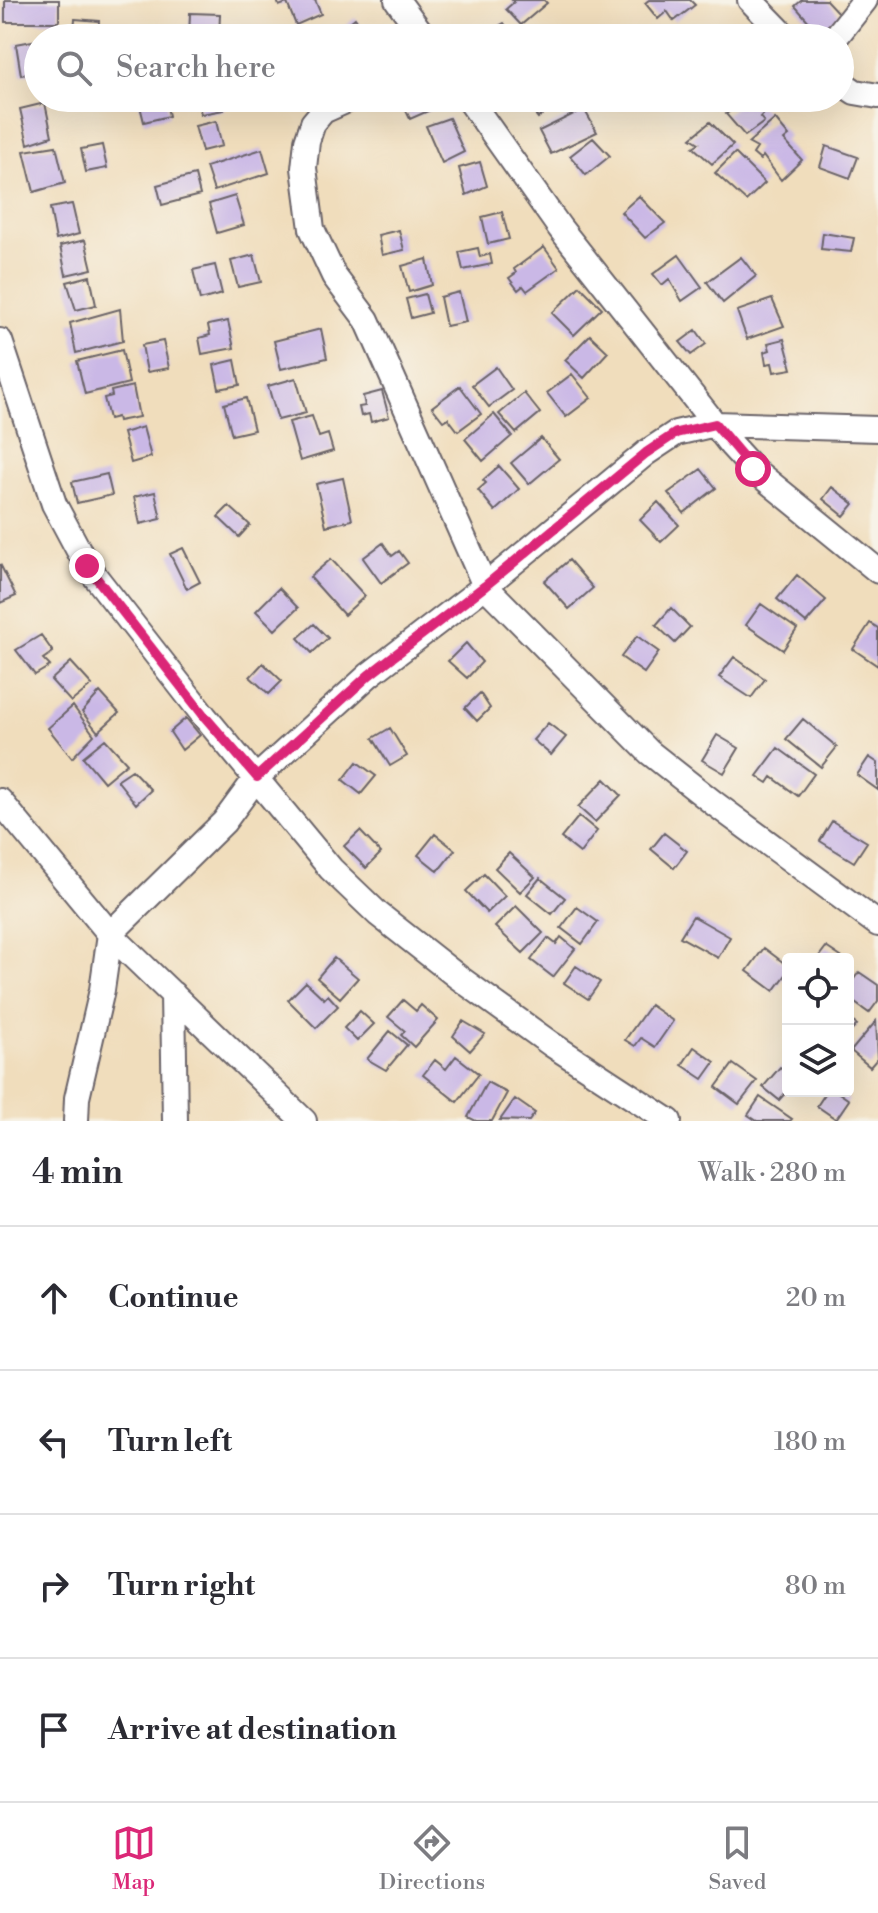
<!DOCTYPE html>
<meta charset="utf-8">
<style>
:root{--surface:#fff;--page:#f7f7f7;--text:#2b2b33;--muted:#7c7c81;--line:#e1e1e2;--accent:#db2777}
body{margin:0;font-family:"Libre Bodoni",serif;background:var(--page);color:var(--text)}
.controls{position:absolute;right:24px;bottom:24px;display:grid;overflow:hidden;border-radius:8px;box-shadow:0 8px 32px #0002}
.controls button{width:72px;height:72px;display:grid;place-items:center;padding:0;border:0;border-bottom:2px solid var(--line);background:var(--surface);color:var(--text);font:40px sans-serif}
.stop{position:absolute;width:24px;height:24px;margin:-18px;border:6px solid #db2777;border-radius:50%;background:#fff}
.stop.end{background:#db2777;border-color:#fff;box-shadow:0 2px 8px #0008}
.list{margin:0;padding:0;list-style:none}
h2{display:flex;justify-content:space-between;align-items:center;height:104px;margin:0;padding:0 32px;font-size:34px}
h2 small{font-size:26px;font-weight:400;color:var(--muted)}
.list li{display:grid;grid-template-columns:52px 1fr auto;gap:24px;align-items:center;box-sizing:border-box;height:144px;padding:0 32px;border-top:2px solid var(--line)}
.list b{display:block;font-size:30px;white-space:nowrap}
.list em{font-size:26px;font-style:normal;color:var(--muted)}
.icon{flex:none;width:44px;height:44px;fill:none;stroke:currentColor;stroke-width:2;stroke-linecap:round;stroke-linejoin:round}
.map{position:relative;flex:none;width:878px;height:1121px;overflow:hidden}
.search{position:absolute;background:var(--surface);box-shadow:0 8px 32px #0002;left:24px;right:24px;top:24px;height:88px;display:flex;align-items:center;gap:20px;box-sizing:border-box;padding:0 28px;border-radius:44px;color:var(--muted);font-size:30px}
.sheet{height:680px;background:var(--surface)}
nav{display:flex;justify-content:space-around;align-items:center;box-sizing:border-box;height:112px;border-top:2px solid var(--line);background:var(--surface);font-size:22px;color:var(--muted)}
nav a{display:grid;justify-items:center;gap:4px}
nav .on{color:var(--accent)}
.map>svg:first-child{display:block}
</style>
<div class="map">
<svg width="878" height="1121" viewBox="0 0 878 1121">
<rect width="100%" height="100%" fill="#f7f3e8"/>
<filter id="ink" filterUnits="userSpaceOnUse"><feTurbulence type="fractalNoise" baseFrequency=".0125" numOctaves="2"/><feDisplacementMap in="SourceGraphic" scale="16" xChannelSelector="R" yChannelSelector="G"/><feConvolveMatrix kernelMatrix="1 2 1 2 8 2 1 2 1" color-interpolation-filters="sRGB"/></filter>
<filter id="wash" filterUnits="userSpaceOnUse"><feTurbulence type="fractalNoise" baseFrequency=".006" numOctaves="4" result="noise"/><feDisplacementMap in="SourceGraphic" scale="32" xChannelSelector="R" yChannelSelector="G"/><feGaussianBlur stdDeviation="1.8" result="paint"/><feColorMatrix in="noise" values="0 0 0 0 0 0 0 0 0 0 0 0 0 0 0 0 0 1.4 0 .05"/><feComposite in="paint" operator="in"/></filter>
<g filter="url(#wash)">
<rect width="100%" height="100%" fill="#f0ddbc"/>
<g id="blocks">
<path fill="#cab8e6" d="M5,0h54v22h-54z
M277,0h38l6,14 -25,11 -9,-22 -8,3z
M512,0h32l3,3 -26,22 -15,-16 8,-7z
M649,0h41l5,5 -21,16 -7,-10 -9,8 -13,-16z
M802,0h24l14,15 -21,18 -24,-27z
M190,13l30,1 -1,24h-30z
M355,18l15,20h-25l-6,-7z
M75,19l24,2 -1,17h-25z
M504,23l10,15h-36z
M695,28l10,10h-23z
M38,40v32l-17,3 -5,-31z
M138,98h27l4,18 -25,6z
M197,98h24l3,12 -23,4z
M400,98h32l5,9 -27,12z
M522,98h33l4,4 -21,16z
M666,98h15l-10,8z
M746,99l7,7 3,-2 10,7 -6,6 4,5 -19,14 -19,-22z
M45,103l7,33 -24,8 -8,-35z
M584,109l13,23 -46,22 -12,-23z
M449,118l15,34 -22,11 -16,-37z
M775,119l14,17 -5,4 18,20 -21,20 -18,-24 -3,4 -7,-6 4,-6 -9,-5z
M216,121l6,25 -20,5 -7,-25z
M710,122l23,23 -21,19 -19,-17 6,-4 -8,-5z
M593,138l17,18 -24,19 -16,-19z
M102,145l5,23 -21,4 -5,-23z
M56,146l9,37 -31,9 -10,-41z
M826,146l32,11 -8,21 -30,-11z
M262,149l7,24 -55,18 -8,-24z
M735,153l30,30 -19,18 -31,-28z
M480,162l7,24 -21,9 -7,-27z
M195,175l5,20 -38,10 -5,-20z
M235,196l9,29 -27,8 -8,-29z
M639,196l26,27 -20,15 -24,-26z
M72,204l7,30 -23,6 -6,-32z
M502,212l7,27 -21,5 -6,-27z
M399,230l5,20 -22,5 -4,-20z
M823,233l31,5 -3,14 -30,-3z
M85,240l7,29 -26,6 -6,-29z
M544,247l15,21 -32,23 -4,-5 -5,4 -9,-12 7,-5 -2,-4z
M478,248l2,9 10,-3 2,10 -29,6 -4,-18z
M254,255l7,27 -23,5 -7,-26z
M679,255l23,32 -20,14 -13,-22 -7,6 -9,-11z
M741,257l15,19 -33,27 -16,-21z
M427,259l5,26 -23,7 -7,-26z
M215,265l7,29 -22,6 -7,-30z
M90,276l6,29 -20,5 -9,-28z
M580,286l22,22 -28,27 -22,-22z
M459,292l7,30 -20,4 -6,-29z
M425,294l5,19 -19,5 -5,-19z
M772,299l12,27 -37,13 -10,-28z
M120,309l3,32 -47,12 -6,-30z
M228,321l6,27 -32,6 -3,-16 11,-3 -2,-10z
M321,329l6,29 -46,11 -7,-28z
M696,330l10,14 -15,11 -11,-13z
M590,335l18,17 -24,26 -19,-18z
M784,339l8,30 -18,3 -2,-9 -6,1 -2,-12 6,-2 -2,-7z
M163,341l6,27 -22,4 -5,-27z
M122,350l7,33 -44,11 -8,-33z
M235,360l5,25 -21,4 -5,-24z
M496,367l16,23 -23,17 -17,-22z
M572,374l19,24 -25,19 -19,-24z
M296,378l10,35 -28,7 -10,-34z
M133,386l6,31 -21,4 -1,-4 -8,2 -5,-21 8,-2 -1,-5z
M460,386l21,28 -23,17 -10,-13 -5,3 -11,-14z
M382,391l7,26 -18,5 -2,-8 -8,2 -2,-9 6,-1 -2,-10z
M524,393l16,20 -24,20 -17,-19z
M246,398l8,32 -22,5 -8,-31z
M494,414l18,22 -29,25 -18,-22z
M312,416l7,21 9,-3 5,17 -33,10 -11,-39z
M143,427l8,30 -20,6 -8,-30z
M541,438l18,21 -30,25 -18,-21z
M499,466l20,23 -24,22 -17,-21 8,-7 -3,-3z
M701,469l15,19 -32,25 -16,-20z
M107,474l5,21 -35,8 -5,-21z
M343,478l9,42 -26,6 -10,-42z
M832,487l22,17 -10,12 -21,-17z
M155,492l6,27 -21,5 -6,-27z
M658,502l21,23 -18,17 -21,-22z
M229,506l21,19 -11,12 -21,-20z
M383,543l9,13 7,-5 9,12 -27,20 -18,-25z
M183,548l17,34 -13,7 -17,-35z
M331,559l34,37 -21,19 -34,-38z
M569,560l24,28 -24,21 -25,-28z
M0,564l16,32 -16,7z
M797,575l29,25 -20,23 -29,-24z
M279,588l19,20 -23,22 -19,-19z
M761,604l36,25 -14,21 -37,-25z
M671,608l19,19 -15,16 -19,-18z
M870,623l8,5v38l-25,-17z
M314,624l14,14 -16,15 -14,-15z
M41,635l12,17 -10,7 7,7 -15,9 -19,-25z
M637,636l22,16 -15,21 -23,-16z
M466,643l16,19 -15,16 -19,-17z
M734,657l31,22 -14,19 -32,-21z
M71,662l21,23 -21,17 -20,-22z
M263,663l19,18 -13,13 -19,-17z
M100,692l19,21 -21,19 -16,-20z
M480,693l10,15 -13,13 -12,-13z
M73,706l21,29 -22,23 -24,-30z
M186,718l14,17 -18,15 -12,-18z
M803,719l34,28 -16,20 -35,-28z
M548,723l18,14 -15,18 -18,-15z
M390,728l17,28 -17,10 -17,-28z
M717,735l22,13 -15,25 -22,-13z
M105,739l22,24 -23,19 -21,-25z
M778,748l36,26 -16,22 -26,-19 -4,6 -11,-7z
M869,757l9,6v27l-21,-15z
M357,762l19,14 -15,18 -18,-14z
M132,770l19,20 -15,14 -19,-24z
M605,779l16,16 -26,27 -17,-15z
M579,816l18,15 -17,22 -19,-15z
M832,821l35,21 -13,20 -34,-21z
M360,831l21,22 -15,15 -22,-22z
M664,833l23,18 -13,17 -23,-19z
M435,834l20,16 -17,21 -20,-16z
M509,853l26,24 -15,15 -25,-24z
M484,874l21,22 -18,17 -21,-22z
M540,878l25,20 -13,16 -25,-20z
M516,906l27,27 -20,20 -28,-26z
M577,907l21,15 -16,22 -21,-16z
M693,916l37,21 -12,21 -38,-21z
M561,937l14,12 -22,28 -22,-17 17,-22 8,6z
M826,947l18,12h-27z
M764,948l24,18v6l-14,19 -27,-20z
M334,958l24,20 -18,20 -23,-20z
M576,966l24,16 -12,17 -24,-16z
M859,972l19,13v16l-9,12 -21,-15v-11z
M306,982l18,17 4,-4 10,11 -22,22 -28,-28z
M403,1000l13,11 5,-6 17,15 -24,27 -13,-12 4,-4 -17,-14z
M650,1005l23,16 -18,26 -14,-9 -6,8 -10,-6z
M360,1011l14,13 -17,17 -13,-13z
M848,1018l9,7 -9,10z
M463,1021l22,13 -15,17 -17,-15z
M876,1021l2,37 -8,9 -19,-16z
M390,1031l17,14 -21,25 -19,-11z
M694,1047l21,15 -12,17 -21,-14z
M456,1056l23,18 -22,28 -34,-27 12,-15 11,9z
M733,1064l24,17 -18,23 -23,-17z
M780,1067l8,6v17l-9,10 -16,-13z
M487,1082l20,11 -15,28h-16l-8,-4z
M827,1091h9l13,9 -13,19 -19,-13z
M760,1097l32,22 -2,2h-33l-9,-6z
M515,1099l20,14 -6,8 -29,-1z"/>
</g>
</g>
<g filter="url(#ink)">
<use href="#blocks" fill-opacity="0" stroke="#6a6368" stroke-width="2"/>
<g fill="none" stroke-linecap="round" stroke-linejoin="round">
<g stroke="#6a6368" stroke-width="28">
<path id="minor" d="M397,0l28,38
M750,0l37,38
M835,38l30,-38
M840,82l15,10 23,4
M352,98l-29,13 -10,12 -6,18 -3,27 8,61 22,47 33,44 118,266 164,166 66,52 163,120
M468,98l92,130 172,218 21,23 125,102
M0,341l54,163 33,62 118,151 126,152 47,45 80,63 93,67 118,77
M0,801l110,133 194,187
M173,994l2,127
M76,1121l1,-23 25,-108 8,-56 114,-112 33,-45 112,-102 116,-89 161,-133 30,-20 39,-9 163,5"/>
</g>
<use href="#minor" stroke="#fff" stroke-width="24"/>
</g>
</g>
<g fill="none" stroke-linecap="round" stroke-linejoin="round" filter="url(#ink)">
<path stroke="#db2777" stroke-width="10" d="M87,566l118,151 52,60 112,-102 116,-89 161,-133 30,-20 39,-9 38,45"/>
</g>
</svg>
<div class="controls">
<button><svg class="icon" aria-label="locate" viewBox="0 0 24 24"><circle cx="12" cy="12" r="6"/><path d="M12 2v4M12 18v4M2 12h4M18 12h4"/></svg></button>
<button><svg class="icon" aria-label="layers" viewBox="0 0 24 24"><path d="M12 4l9 5-9 5-9-5zM3 14l9 5 9-5"/></svg></button>
</div>
<div class="stop" style="left:753px;top:469px"></div>
<div class="stop end" style="left:87px;top:566px"></div>
<div class="search"><svg class="icon" aria-label="search" viewBox="0 0 24 24"><circle cx="10" cy="10" r="6"/><path d="M15 15l6 6"/></svg>Search here</div>
</div>
<section class="sheet">
<h2>4 min<small>Walk · 280 m</small></h2>
<ul class="list">
<li><svg class="icon" aria-label="ahead" viewBox="0 0 24 24"><path d="M12 20V5M6 11l6-6 6 6"/></svg><div><b>Continue</b></div><em>20 m</em></li>
<li><svg class="icon" aria-label="left" viewBox="0 0 24 24"><path d="M17 20v-9H6M10 6l-5 5 5 5"/></svg><div><b>Turn left</b></div><em>180 m</em></li>
<li><svg class="icon" aria-label="right" viewBox="0 0 24 24"><path d="M7 20v-9h11M14 6l5 5-5 5"/></svg><div><b>Turn right</b></div><em>80 m</em></li>
<li><svg class="icon" aria-label="arrive" viewBox="0 0 24 24"><path d="M6 21V4h12l-3 4 3 4H6"/></svg><div><b>Arrive at destination</b></div></li>
</ul>
</section>
<nav>
<a class="on"><svg class="icon" aria-label="map" viewBox="0 0 24 24"><path d="M3 6l6-2 6 2 6-2v14l-6 2-6-2-6 2zM9 4v14M15 6v14"/></svg>Map</a>
<a><svg class="icon" aria-label="directions" viewBox="0 0 24 24"><path d="M12 3l9 9-9 9-9-9zM9 14v-3h6M13 9l2 2-2 2"/></svg>Directions</a>
<a><svg class="icon" aria-label="saved" viewBox="0 0 24 24"><path d="M7 4h10v16l-5-4-5 4z"/></svg>Saved</a>
</nav>
